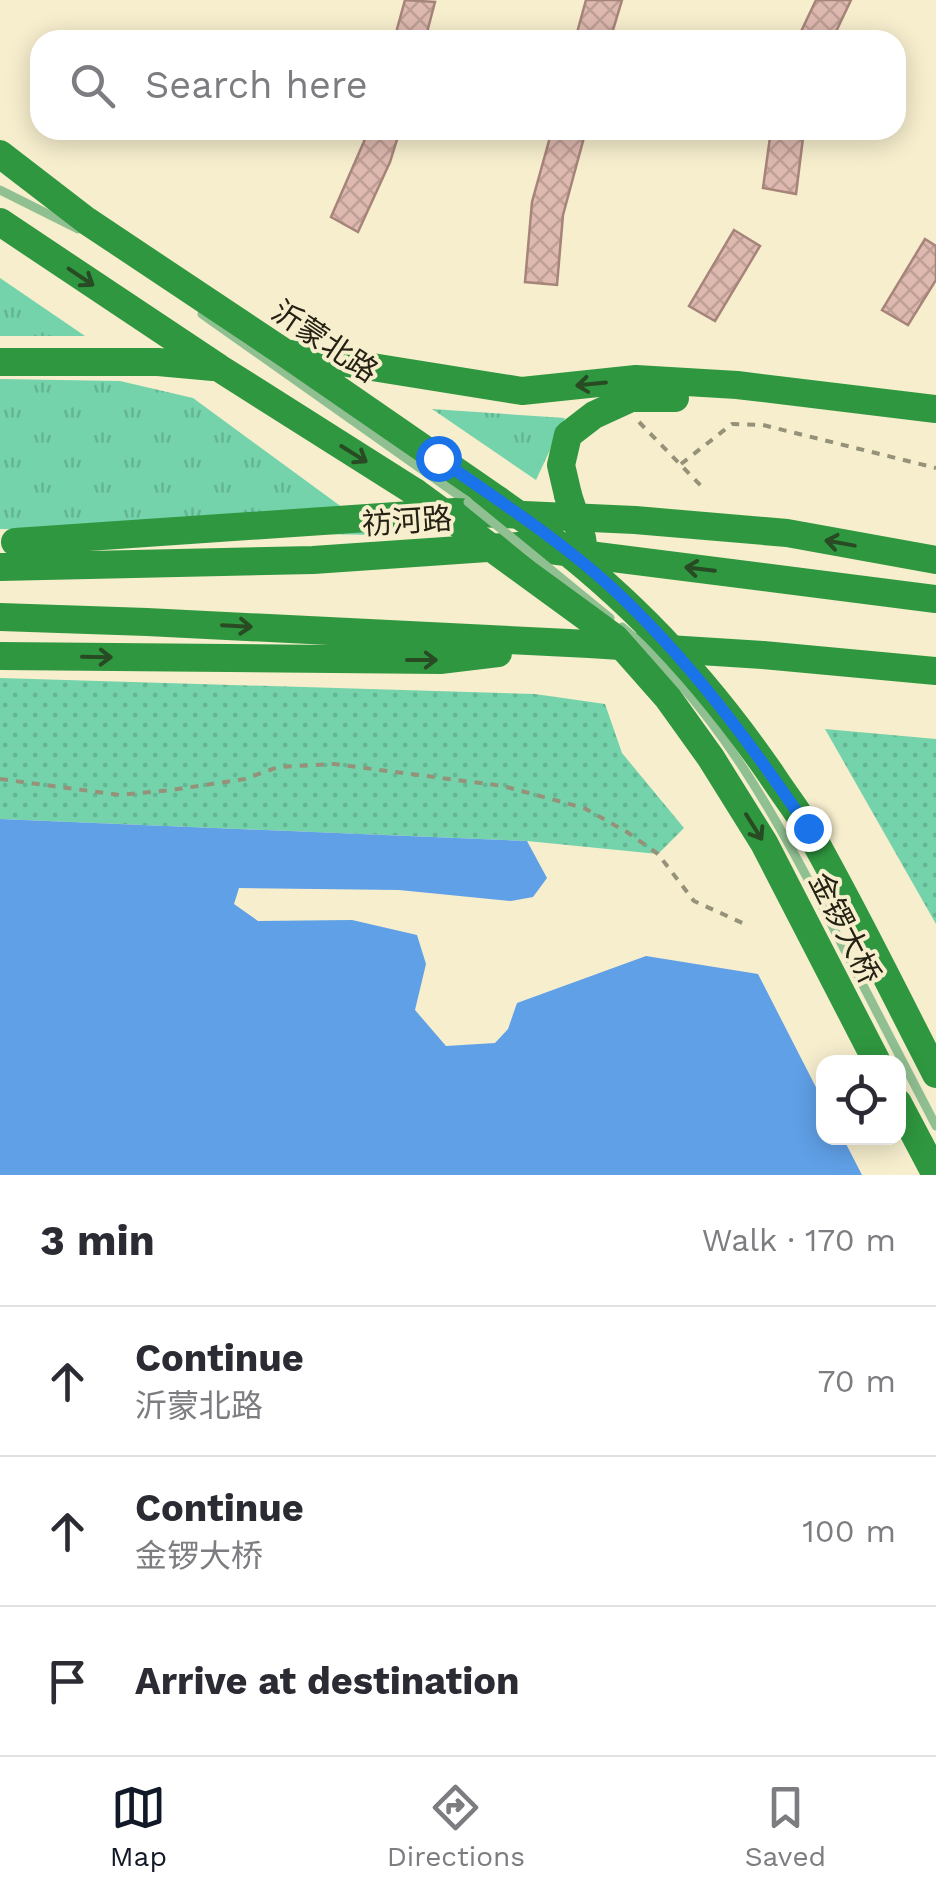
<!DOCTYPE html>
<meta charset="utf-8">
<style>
:root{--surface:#fff;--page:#f2f2f3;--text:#2b2b33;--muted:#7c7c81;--line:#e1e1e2;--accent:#111827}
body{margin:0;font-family:"Work Sans","Noto Sans SC",sans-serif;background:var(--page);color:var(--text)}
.controls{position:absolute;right:30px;bottom:30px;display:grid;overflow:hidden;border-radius:20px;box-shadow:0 5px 25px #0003}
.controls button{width:90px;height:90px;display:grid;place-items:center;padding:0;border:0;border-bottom:2px solid var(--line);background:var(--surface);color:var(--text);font:50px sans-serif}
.stop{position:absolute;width:30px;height:30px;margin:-22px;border:8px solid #1a73e8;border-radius:50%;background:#fff}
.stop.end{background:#1a73e8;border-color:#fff;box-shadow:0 2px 10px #0008}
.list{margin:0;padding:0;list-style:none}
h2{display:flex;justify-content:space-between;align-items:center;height:130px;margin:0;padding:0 40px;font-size:42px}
h2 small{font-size:32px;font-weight:400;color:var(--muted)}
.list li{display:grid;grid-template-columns:65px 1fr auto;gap:30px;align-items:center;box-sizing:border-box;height:150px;padding:0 40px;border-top:2px solid var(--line)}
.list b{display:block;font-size:38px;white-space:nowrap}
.list p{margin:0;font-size:32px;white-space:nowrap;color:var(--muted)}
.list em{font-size:32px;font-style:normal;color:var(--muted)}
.icon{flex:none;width:55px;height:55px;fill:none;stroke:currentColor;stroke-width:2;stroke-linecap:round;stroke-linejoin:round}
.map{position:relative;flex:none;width:936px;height:1175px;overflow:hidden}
.search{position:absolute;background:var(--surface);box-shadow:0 5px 25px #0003;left:30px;right:30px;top:30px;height:110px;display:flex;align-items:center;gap:25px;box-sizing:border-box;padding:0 35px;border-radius:30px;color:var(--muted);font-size:38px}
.sheet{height:580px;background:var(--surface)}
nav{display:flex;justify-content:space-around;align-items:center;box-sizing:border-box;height:140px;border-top:2px solid var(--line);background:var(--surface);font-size:28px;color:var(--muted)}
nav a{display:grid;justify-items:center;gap:5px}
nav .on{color:var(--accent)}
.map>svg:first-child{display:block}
</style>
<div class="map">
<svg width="936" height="1175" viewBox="0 0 936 1175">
<defs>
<pattern id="grass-tufts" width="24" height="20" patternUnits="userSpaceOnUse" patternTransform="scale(2.5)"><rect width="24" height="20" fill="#74d3ab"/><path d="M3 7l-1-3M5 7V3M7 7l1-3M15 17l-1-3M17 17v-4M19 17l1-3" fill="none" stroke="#64b592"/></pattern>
<pattern id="park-dots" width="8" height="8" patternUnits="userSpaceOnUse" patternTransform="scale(2.5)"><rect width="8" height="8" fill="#74d3ab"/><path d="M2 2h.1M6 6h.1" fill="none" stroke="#64b592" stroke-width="1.8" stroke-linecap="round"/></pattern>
<pattern id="building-cross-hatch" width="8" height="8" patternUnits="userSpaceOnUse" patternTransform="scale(2.5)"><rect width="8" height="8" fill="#deb9af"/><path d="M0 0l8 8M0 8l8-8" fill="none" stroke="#be9f96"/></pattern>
</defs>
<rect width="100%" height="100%" fill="#f6eecd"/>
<path fill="url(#grass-tufts)" d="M0,278l85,58h-85z
M0,379l120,2 73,17 187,137 -380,-6z
M432,409l133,9 -29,62z"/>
<path fill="url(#park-dots)" d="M0,678l535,16 70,10 17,49 62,75 -26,26 -131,-13 -527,-22z
M825,729l111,10v185z"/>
<path fill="#60a0e7" d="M0,819l527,22 20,37 -14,19 -22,4 -112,-11 -160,-2 -5,16 24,17 94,-1 65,15 9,29 -11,46 31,36 49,-3 13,-14 9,-26 129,-47 112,18 65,127 1,37h19l19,37h-862z"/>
<path fill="url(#building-cross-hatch)" stroke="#a6847a" stroke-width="2.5" d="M405,0l30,2 -10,38h-31z
M586,0h36l-12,40h-35z
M816,0h35l-19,40h-35z
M369,130h31l-10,32 -32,70 -27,-15z
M552,130h34l-23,85 -6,70 -32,-3 7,-80z
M771,130h33l-8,64 -33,-6z
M734,230l26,16 -45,75 -26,-15z
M925,239l11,7v34l-28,45 -26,-15z"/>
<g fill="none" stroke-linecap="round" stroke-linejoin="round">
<path stroke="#969179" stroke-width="4" stroke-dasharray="8 8" stroke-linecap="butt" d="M639,422l65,67
M681,464l51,-40 31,1 173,43
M0,779l120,16 51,-5 74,-11 33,-12 56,-3 169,22 81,22 43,24 31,22 36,47 55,25"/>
<path stroke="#90c092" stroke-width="9" d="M0,190l78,39
M202,314l266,188"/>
<path stroke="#2f973f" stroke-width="28" d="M0,154l87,67 198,132 213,147
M0,222l219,146 196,124
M285,353l237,38 114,-12 101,6 199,24
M0,362h158l55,5
M568,495l-7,-30 7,-30 26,-20 37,-17h44
M15,542l440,-30 180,8 152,13 149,27
M0,567l313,-7 205,-14 418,53
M0,617l147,5 442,22 174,11 173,16
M0,656l440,4 58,-7
M898,1103l38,72"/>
<path stroke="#90c092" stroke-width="9" d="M468,502l142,116
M622,627c96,79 160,201 216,310 33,63 65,126 98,189"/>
<path stroke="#2f973f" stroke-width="28" d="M415,492l200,146 53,60 43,60 53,85 113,219
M568,495l14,43 4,27
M498,500c112,78 195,161 273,274 12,19 27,37 38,57 45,79 85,162 127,243"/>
</g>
<defs><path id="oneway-shaft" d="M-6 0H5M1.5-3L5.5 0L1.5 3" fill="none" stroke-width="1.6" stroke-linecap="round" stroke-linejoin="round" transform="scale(2.5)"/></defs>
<g stroke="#284b24">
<use href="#oneway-shaft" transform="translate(81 277) rotate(34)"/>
<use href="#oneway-shaft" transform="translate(591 384) rotate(174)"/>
<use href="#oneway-shaft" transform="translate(354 454) rotate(32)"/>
<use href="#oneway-shaft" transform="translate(840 543) rotate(-170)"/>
<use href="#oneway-shaft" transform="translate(700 569) rotate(-173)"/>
<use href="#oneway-shaft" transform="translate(237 626) rotate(3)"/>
<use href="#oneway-shaft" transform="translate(97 657) rotate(1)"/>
<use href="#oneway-shaft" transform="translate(422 660)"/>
<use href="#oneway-shaft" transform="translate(754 827) rotate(58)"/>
</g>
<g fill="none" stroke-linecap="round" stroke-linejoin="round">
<path stroke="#1a73e8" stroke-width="12" d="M438,458c58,41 119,80 172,128 77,71 139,155 198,242"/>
</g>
<g text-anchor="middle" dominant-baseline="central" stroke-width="8" stroke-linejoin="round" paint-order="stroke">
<g font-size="30" fill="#252215" stroke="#f6eecd">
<text transform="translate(325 341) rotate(34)">沂蒙北路</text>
<text transform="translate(407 521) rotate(-4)">祊河路</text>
<text transform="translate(845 928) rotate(63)">金锣大桥</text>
</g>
</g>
</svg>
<div class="controls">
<button><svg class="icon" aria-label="locate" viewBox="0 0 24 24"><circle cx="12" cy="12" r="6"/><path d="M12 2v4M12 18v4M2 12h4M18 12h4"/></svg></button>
</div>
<div class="stop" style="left:438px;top:458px"></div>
<div class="stop end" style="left:808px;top:828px"></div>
<div class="search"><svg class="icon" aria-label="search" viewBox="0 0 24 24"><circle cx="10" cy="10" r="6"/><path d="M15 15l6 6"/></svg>Search here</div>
</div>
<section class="sheet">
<h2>3 min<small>Walk · 170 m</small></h2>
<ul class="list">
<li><svg class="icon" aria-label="ahead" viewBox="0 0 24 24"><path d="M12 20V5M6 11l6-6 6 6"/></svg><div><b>Continue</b><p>沂蒙北路</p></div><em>70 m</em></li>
<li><svg class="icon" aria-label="ahead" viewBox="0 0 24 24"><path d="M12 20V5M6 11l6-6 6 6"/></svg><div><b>Continue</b><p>金锣大桥</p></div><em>100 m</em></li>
<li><svg class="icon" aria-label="arrive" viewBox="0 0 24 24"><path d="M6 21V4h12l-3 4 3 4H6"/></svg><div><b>Arrive at destination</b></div></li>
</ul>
</section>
<nav>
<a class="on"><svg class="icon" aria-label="map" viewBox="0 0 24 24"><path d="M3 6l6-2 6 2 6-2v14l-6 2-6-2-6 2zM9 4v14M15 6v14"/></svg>Map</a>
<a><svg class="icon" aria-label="directions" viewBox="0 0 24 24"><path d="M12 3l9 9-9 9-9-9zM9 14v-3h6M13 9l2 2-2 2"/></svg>Directions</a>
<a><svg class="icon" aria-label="saved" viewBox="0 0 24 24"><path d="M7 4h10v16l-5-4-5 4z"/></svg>Saved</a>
</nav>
